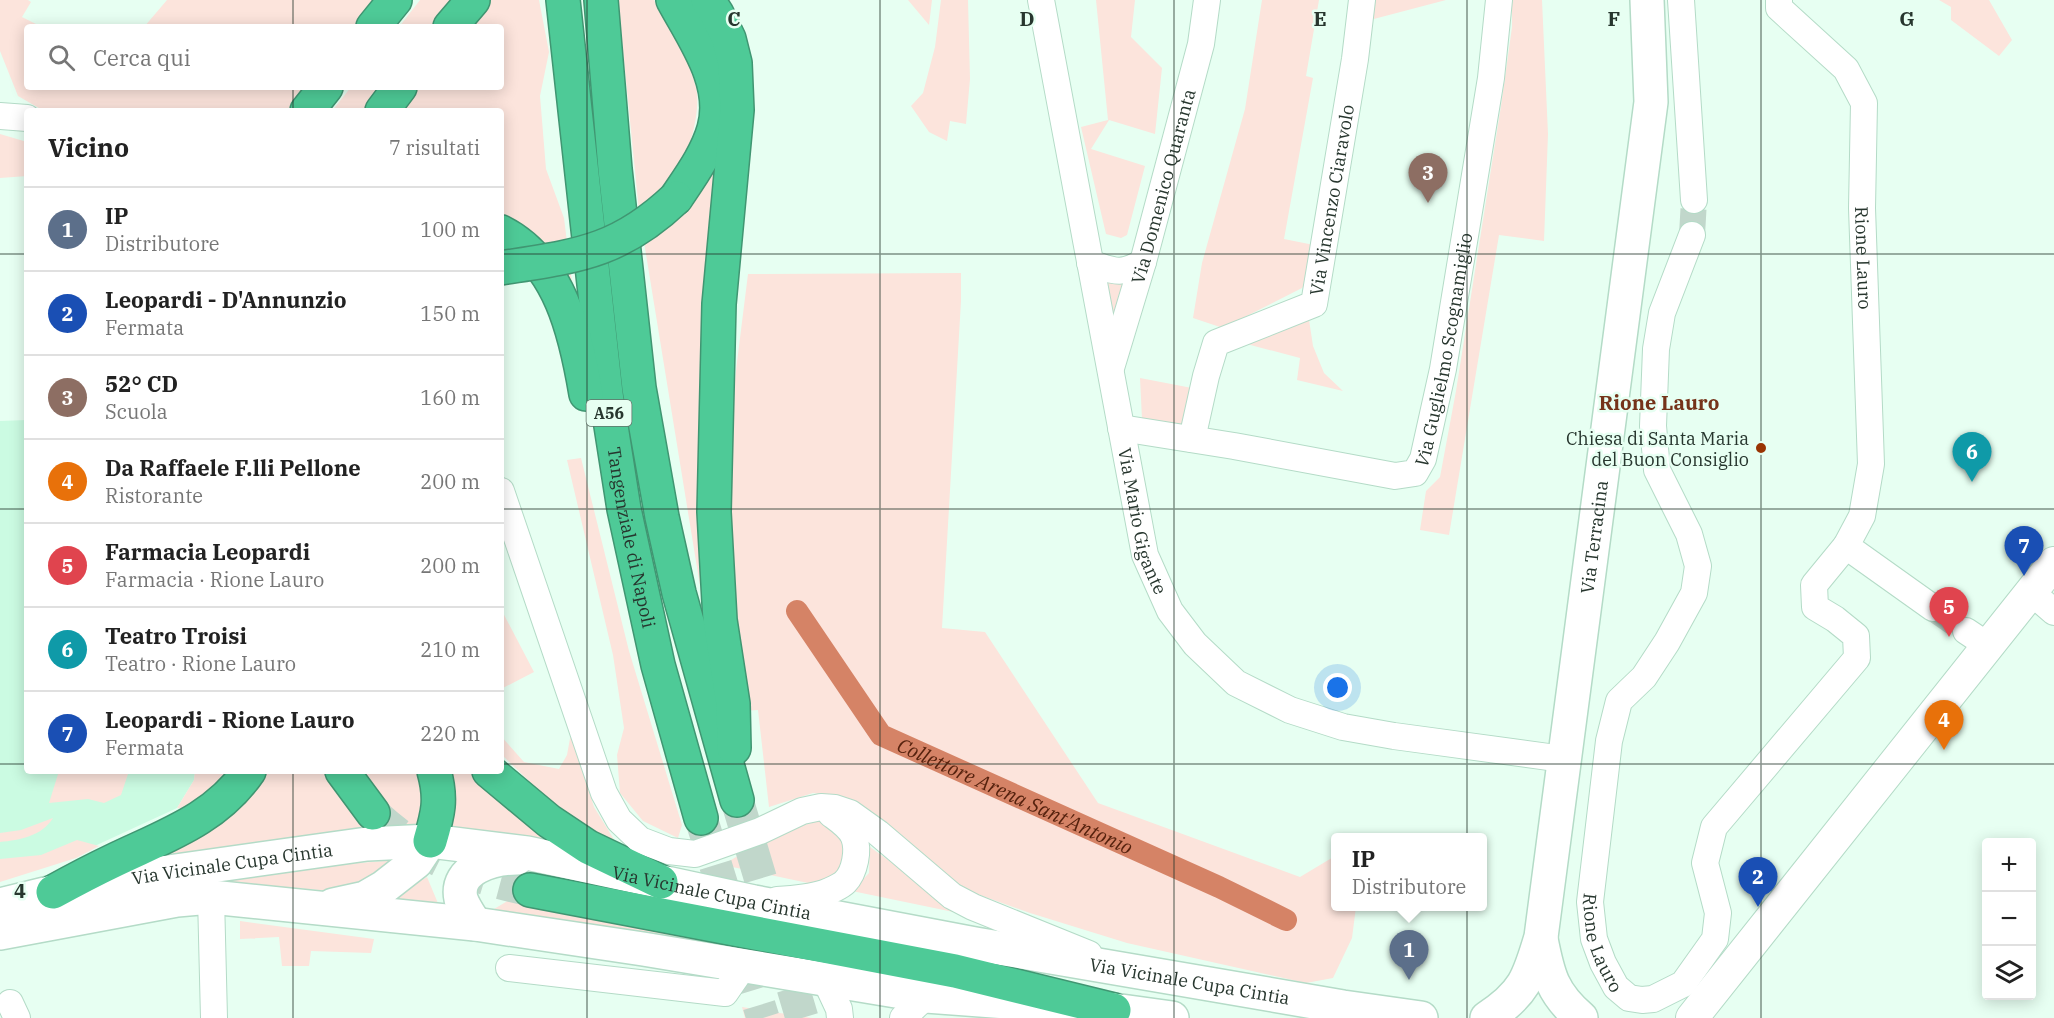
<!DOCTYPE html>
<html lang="it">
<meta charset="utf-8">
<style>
:root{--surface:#fff;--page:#f6f6f6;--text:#222;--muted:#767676;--line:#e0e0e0;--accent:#111827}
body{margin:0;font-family:"IBM Plex Serif",serif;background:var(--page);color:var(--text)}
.controls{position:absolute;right:18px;bottom:18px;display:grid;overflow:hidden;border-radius:6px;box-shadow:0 3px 15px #0003}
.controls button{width:54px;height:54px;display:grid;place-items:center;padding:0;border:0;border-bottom:2px solid var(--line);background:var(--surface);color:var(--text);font:30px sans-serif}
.you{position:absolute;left:1338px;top:688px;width:21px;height:21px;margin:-15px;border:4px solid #fff;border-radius:50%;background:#1a73e8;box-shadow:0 0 0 9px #1a73e833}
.badge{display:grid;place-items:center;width:39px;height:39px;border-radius:50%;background:var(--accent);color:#fff;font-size:20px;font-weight:700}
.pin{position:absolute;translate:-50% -50px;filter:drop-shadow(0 2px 3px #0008)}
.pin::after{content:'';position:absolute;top:32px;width:21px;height:18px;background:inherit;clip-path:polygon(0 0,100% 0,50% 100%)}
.popup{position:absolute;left:1331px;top:833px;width:156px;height:78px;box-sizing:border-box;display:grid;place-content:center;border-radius:6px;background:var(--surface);filter:drop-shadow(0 2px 4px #0005);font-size:20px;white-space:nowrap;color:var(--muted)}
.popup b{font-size:22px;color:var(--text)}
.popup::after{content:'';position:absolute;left:50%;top:100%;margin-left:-12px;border:12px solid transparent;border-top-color:var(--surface)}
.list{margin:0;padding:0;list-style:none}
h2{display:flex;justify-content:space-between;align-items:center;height:78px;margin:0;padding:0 24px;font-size:26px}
h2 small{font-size:20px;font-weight:400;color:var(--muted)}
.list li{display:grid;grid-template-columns:39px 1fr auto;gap:18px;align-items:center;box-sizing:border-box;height:84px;padding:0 24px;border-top:2px solid var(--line)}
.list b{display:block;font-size:22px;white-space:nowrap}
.list p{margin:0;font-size:20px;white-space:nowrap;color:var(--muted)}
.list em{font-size:20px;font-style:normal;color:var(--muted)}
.icon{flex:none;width:33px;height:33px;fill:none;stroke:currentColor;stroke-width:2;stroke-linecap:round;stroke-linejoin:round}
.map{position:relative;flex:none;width:2054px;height:1018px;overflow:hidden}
.search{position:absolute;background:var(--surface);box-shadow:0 3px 15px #0003;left:24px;top:24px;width:480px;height:66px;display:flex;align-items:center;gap:15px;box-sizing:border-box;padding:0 21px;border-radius:6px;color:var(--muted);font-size:22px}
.panel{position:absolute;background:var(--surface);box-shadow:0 3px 15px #0003;left:24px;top:108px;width:480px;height:666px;border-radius:6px}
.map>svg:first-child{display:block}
</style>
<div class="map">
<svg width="2054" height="1018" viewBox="0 0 2054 1018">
<rect width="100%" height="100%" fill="#e7fff2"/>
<path fill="#cbfbe2" d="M27,420v351h168l-1,9 -17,28 -91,42 -86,27v-456z"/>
<path fill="#fce4dc" d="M0,0h28l3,2 -9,15 20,10h-15v60h285l-20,24h-248l-26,-15 -18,-45z
M167,0h215l-22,27h-216z
M420,0h39l-23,27h-37z
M491,0h48l10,52 -9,44 6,73 18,49 9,73 -72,-73v-107h-106l20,-24h86v-60h-34z
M618,0h36c15,26 35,59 42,87 6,24 -9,79 -26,96 -9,10 -21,19 -31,28z
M908,0h24l-3,25z
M941,0h27l2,79 -4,45 -16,-3 -3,20 -18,-9 -18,-26 12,-13 12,-46z
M1096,0h39l-4,37 31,31 -7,66 -46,-14 -18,29 54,17 -18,69 -6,3 -15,-4 -25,-107 27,-7z
M1262,0h57l-13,76 7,2 -29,161 30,6 -3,30 -9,13 -79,40 -30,-10 9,-55 43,-154z
M1372,0h74l-76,20z
M1512,0h30l6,134 -4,107 -45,-6 -50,300 -29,-5 6,-39 14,-14 16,-86 45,-285 11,-79z
M1939,0h50l23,40 -13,16 -48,-36v-13z
M351,87h34l-20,24h-33z
M0,134l27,8v34l-27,2z
M716,148c1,148 -18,296 -15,444l-57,-350z
M961,273v28l-19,327 43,4 113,171 202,74 35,-21 1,50 20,1 -4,31 -19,40 -27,5 -179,-40 -97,-30 -67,-24 -87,-74 -31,-17 -32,-5 -44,14 -11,-97 -16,1 -13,-157 -2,-99 10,-93 11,-88z
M1102,275l24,5 -10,37 -7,-1z
M1308,313l5,33 11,27 19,18 -46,-11 3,-22 -57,-15z
M1140,378l52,10 -8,38 -42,-7z
M581,458l48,193 53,174 -4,13 -35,-17 -23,-28 -3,-38 7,-27 -11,-73 -46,-195z
M501,609l33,63 -33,17z
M571,733l23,74 24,39 -63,-40 -54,-52v-18l23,26 35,7 8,-14z
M59,771h70l-8,24 -17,8 -16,-4 -39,4z
M195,771h35l-13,15 -35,23 -5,-1 17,-28z
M261,771h62l35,52 29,-19 -29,-33h64l3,49 -7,9 -162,13 -93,15 50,-32z
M448,771h20l81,71 -100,-13z
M53,818c-11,18 -33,22 -53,24v-9l21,-3z
M825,819l14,13 9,26 -21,29 -104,-22c32,-20 65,-37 102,-46z
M77,840l22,6 -23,12 -76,24v-23l41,-4z
M870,847l93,67 -111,-23 17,-18z
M398,860l-28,25 -39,6 -93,-8 -126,16 130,-27z
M427,877l13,31 -62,-3z
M514,897l205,36 -3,20 -232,-38z
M240,921l134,18 -3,14 -60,-2 -2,15h-27l-3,-29 -39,2z
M742,1007l70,11h-67z"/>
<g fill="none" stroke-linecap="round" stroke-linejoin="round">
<path stroke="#d58366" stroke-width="22" id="s1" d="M797,611l84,124 338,152 67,33"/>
<path stroke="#c1d7cb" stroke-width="26" stroke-dasharray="26 13" stroke-linecap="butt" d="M1692,235l2,-35
M1933,608l33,23"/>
<path stroke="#c1d7cb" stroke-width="33" stroke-dasharray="33 16" stroke-linecap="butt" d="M737,800l65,218
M373,813c52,47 89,62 157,77
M701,818l62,200"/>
<g stroke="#b4dbc7" stroke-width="28">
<g id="minor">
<path id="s2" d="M1041,0l104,555 25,56 25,33 41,39 54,27 53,17 51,9 169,23"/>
<path d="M1681,0l13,200"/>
<path id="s3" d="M1779,0v8l67,61 18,34 -2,105 9,256 -9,52 -16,30 87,62"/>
<path d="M0,116l27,2"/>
<path id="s4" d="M1692,235l-30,78 -6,36 -3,77 4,44 32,64 9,32 -4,27 -27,49 -23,35 -25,24 -10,40 -19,161 4,37 9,24 13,24 13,11 13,2 11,-1 30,-15 32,-45 3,-26 -13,-50 9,-36 143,-169 -1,-22 -21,-17 -20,-12 -1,-22 32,-39"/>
<path d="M1090,263c24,8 30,13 53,-1"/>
<path id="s5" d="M1111,368l32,-106 58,-218 6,-44"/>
<path id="s6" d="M1121,428l113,18 161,30 20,-3 8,-14 20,-90 48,-291 8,-78"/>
<path id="s7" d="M1192,439l14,-63 10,-33 98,-39 41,-245 7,-59"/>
<path d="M501,491l103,302 15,27 21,20 29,11 26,3 65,-23 42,-20 19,-4 14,1 15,5 28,20 74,63 21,11 116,47"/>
<path d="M2031,592l23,20"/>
<path d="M1966,631l21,14"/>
<path d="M211,897l3,121"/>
<path d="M777,900c16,-1 32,-2 47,-7 6,-2 17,-7 21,-11 10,-10 14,-32 9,-45 -4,-10 -15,-17 -23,-23"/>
<path d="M509,968l216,25 18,-26"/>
<path d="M825,979l14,30 1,9"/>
<path d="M10,1003l7,15"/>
<path d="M903,1018l23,-22"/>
</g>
</g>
<g stroke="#b4dbc7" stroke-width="34">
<path id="tertiary" d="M1692,1018l362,-455"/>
</g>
<g stroke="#b4dbc7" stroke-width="36">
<g id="secondary">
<path id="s8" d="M0,905l53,-13 108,-19 206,-29 63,-3 97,12 227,49 221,42 368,63 78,11"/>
<path d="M333,905l32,-7 19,-11 32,-25 14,-21"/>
<path d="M475,924c-5,-8 -11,-16 -14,-25 -7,-31 33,-41 56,-41"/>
<path d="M0,933l177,-33 34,-3 264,27 168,25 283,47 188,14 58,8"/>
<path d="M1541,939c7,36 11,54 40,79"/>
<path id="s9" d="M1487,1018c37,-24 42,-40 54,-81l110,-835 -4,-102"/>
</g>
</g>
<g stroke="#409672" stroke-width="36">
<g id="motorway">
<path id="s10" d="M563,0l43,394 18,115 34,156 43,153"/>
<path d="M601,0l14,169 24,219 23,129 17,76 58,207"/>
<path d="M673,0c21,39 54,83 41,129 -7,25 -24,48 -38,69"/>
<path d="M708,0l9,14 12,25 6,24 2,47 -18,194 -5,208 6,108 13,84 1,44"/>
<path d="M373,27l22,-27"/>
<path d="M450,27l23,-27"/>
<path d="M307,111l19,-24"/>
<path d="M382,111l18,-24"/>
<path d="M501,232c59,30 75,102 85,162"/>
<path d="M342,771l31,42"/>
<path d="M489,771l60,50 39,26 73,35"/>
<path d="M430,841c8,-27 12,-42 4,-70"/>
<path d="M530,890l425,81 159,39"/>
<path d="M53,892c20,-11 41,-22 62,-32 50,-24 101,-41 134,-89"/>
</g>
</g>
<use href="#minor" stroke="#fff" stroke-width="26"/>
<use href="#tertiary" stroke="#fff" stroke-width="32"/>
<use href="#secondary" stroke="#fff" stroke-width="33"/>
<use href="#motorway" stroke="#4eca97" stroke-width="33"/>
<g stroke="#409672" stroke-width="36" stroke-linecap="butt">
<path id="motorway-bridge" d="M501,268c75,-12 117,-15 175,-70"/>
</g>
<use href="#motorway-bridge" stroke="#4eca97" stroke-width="33"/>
</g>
<path fill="none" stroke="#27362e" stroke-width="1.5" stroke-opacity="0.55" d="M293,0v27M587,0v1018M880,0v1018M1174,0v1018M1467,0v1018M1761,0v1018M293,87v24M0,254h27M501,254h1553M0,509h27M501,509h1553M0,764h27M501,764h1553M293,771v247"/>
<circle fill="#993403" stroke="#e7fff2" stroke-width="2" cx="1761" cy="448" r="6"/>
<g text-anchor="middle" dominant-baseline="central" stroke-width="5" stroke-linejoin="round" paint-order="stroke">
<rect fill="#e7fff2" stroke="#617269" stroke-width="1.5" x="586.5" y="400" width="45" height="26" rx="4.5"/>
<g font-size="16" font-weight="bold" fill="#27362e">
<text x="609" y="413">A56</text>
</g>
<g font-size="18" fill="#27362e" stroke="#e7fff2">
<text stroke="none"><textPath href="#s5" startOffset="189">Via Domenico Quaranta</textPath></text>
<text stroke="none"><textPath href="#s7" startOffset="310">Via Vincenzo Ciaravolo</textPath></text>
<text stroke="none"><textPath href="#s3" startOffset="292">Rione Lauro</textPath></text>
<text stroke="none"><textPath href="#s6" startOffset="426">Via Guglielmo Scognamiglio</textPath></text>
<text stroke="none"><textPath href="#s2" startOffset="531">Via Mario Gigante</textPath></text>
<text stroke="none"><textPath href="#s10" startOffset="542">Tangenziale di Napoli</textPath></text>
<text stroke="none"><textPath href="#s9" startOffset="504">Via Terracina</textPath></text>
<text stroke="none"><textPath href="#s8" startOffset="236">Via Vicinale Cupa Cintia</textPath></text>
<text stroke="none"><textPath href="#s8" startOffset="722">Via Vicinale Cupa Cintia</textPath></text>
<text stroke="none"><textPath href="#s4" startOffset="752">Rione Lauro</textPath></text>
<text stroke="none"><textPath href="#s8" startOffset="1208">Via Vicinale Cupa Cintia</textPath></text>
</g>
<g font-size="18" fill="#27362e" stroke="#e7fff2" text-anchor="end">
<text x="1749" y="438">Chiesa di Santa Maria<tspan x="1749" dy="21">del Buon Consiglio</tspan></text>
</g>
<g font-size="20" font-weight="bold" fill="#75331a" stroke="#e7fff2">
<text x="1659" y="402">Rione Lauro</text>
</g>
<g font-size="20" font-style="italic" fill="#56220e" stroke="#e7fff2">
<text stroke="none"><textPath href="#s1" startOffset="297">Collettore Arena Sant'Antonio</textPath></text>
</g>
</g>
<g font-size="20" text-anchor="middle" font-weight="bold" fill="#27362e" stroke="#e7fff2" stroke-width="5" stroke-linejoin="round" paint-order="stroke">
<text x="734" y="26">C</text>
<text x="1027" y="26">D</text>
<text x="1320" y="26">E</text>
<text x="1614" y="26">F</text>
<text x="1907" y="26">G</text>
<text x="20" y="898">4</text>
</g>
</svg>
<div class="controls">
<button>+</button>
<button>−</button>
<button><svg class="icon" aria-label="layers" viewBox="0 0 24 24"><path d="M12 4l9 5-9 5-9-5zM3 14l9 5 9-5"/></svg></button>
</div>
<div class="you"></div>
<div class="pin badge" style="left:1409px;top:980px;background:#5c6f8a">1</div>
<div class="popup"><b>IP</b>Distributore</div>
<div class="pin badge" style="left:1758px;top:907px;background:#1a4fb4">2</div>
<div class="pin badge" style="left:1428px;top:203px;background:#8d6e63">3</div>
<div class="pin badge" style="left:1944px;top:750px;background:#e8710a">4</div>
<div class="pin badge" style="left:1949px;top:637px;background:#e0444e">5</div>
<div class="pin badge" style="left:1972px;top:482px;background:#0f9aa8">6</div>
<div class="pin badge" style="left:2024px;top:576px;background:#1a4fb4">7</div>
<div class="search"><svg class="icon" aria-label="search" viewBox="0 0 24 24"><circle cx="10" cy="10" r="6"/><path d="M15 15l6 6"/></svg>Cerca qui</div>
<section class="panel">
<h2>Vicino<small>7 risultati</small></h2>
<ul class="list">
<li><span class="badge" style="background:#5c6f8a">1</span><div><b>IP</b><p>Distributore</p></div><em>100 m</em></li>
<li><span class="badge" style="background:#1a4fb4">2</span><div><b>Leopardi - D'Annunzio</b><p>Fermata</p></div><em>150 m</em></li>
<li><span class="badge" style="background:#8d6e63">3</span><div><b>52° CD</b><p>Scuola</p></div><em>160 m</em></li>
<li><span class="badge" style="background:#e8710a">4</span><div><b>Da Raffaele F.lli Pellone</b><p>Ristorante</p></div><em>200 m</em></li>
<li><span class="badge" style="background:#e0444e">5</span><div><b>Farmacia Leopardi</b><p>Farmacia · Rione Lauro</p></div><em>200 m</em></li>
<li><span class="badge" style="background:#0f9aa8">6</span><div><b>Teatro Troisi</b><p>Teatro · Rione Lauro</p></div><em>210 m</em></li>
<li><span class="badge" style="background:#1a4fb4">7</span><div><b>Leopardi - Rione Lauro</b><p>Fermata</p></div><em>220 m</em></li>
</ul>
</section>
</div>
